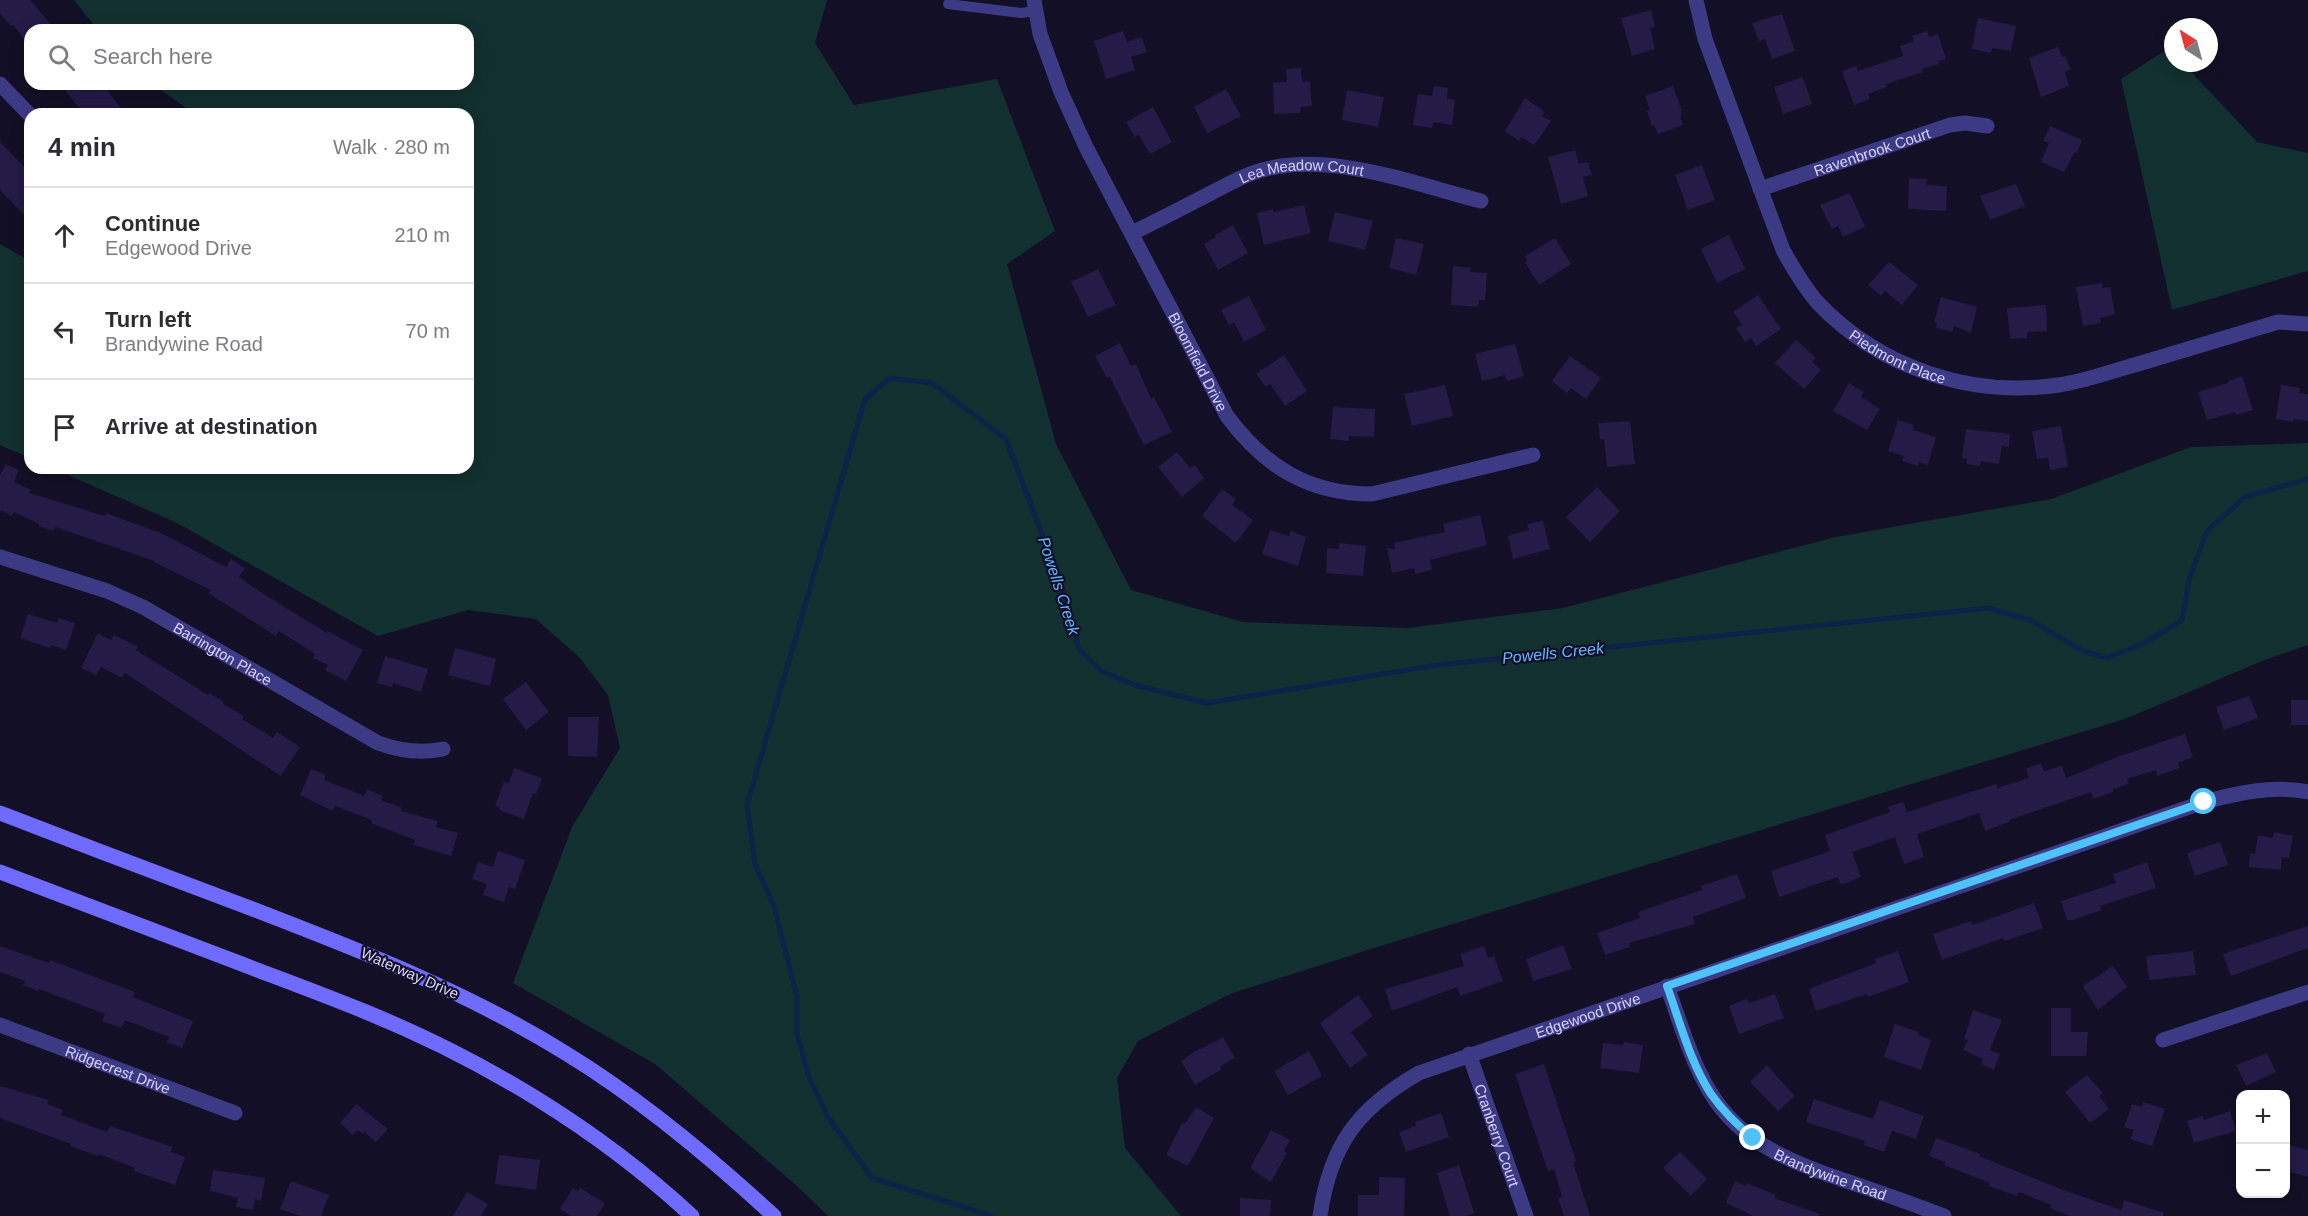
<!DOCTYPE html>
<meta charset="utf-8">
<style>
:root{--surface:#fff;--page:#f7f7f7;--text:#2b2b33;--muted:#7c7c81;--line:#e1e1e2}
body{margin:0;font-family:Helvetica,sans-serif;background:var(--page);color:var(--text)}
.controls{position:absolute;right:18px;bottom:18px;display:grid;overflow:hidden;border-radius:12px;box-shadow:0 3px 15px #0003}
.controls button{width:54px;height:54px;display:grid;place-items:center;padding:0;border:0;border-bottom:2px solid var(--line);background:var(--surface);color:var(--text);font:30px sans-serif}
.compass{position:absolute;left:2164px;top:18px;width:54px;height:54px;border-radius:50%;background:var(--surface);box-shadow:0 3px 15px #0003;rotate:324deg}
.stop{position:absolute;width:18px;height:18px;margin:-14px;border:4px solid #4fc3f7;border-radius:50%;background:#fff}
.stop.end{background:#4fc3f7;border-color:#fff;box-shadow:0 2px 6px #0008}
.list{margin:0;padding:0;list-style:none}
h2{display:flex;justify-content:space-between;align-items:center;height:78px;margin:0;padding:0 24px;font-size:26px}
h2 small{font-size:20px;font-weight:400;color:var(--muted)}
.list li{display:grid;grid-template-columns:39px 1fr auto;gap:18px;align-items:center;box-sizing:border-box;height:96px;padding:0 24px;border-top:2px solid var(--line)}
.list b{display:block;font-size:22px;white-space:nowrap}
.list p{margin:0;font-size:20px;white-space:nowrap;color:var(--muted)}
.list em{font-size:20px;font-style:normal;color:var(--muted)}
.icon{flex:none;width:33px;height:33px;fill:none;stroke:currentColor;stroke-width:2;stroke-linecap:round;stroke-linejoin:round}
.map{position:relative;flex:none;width:2308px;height:1216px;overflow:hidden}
.search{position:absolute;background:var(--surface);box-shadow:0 3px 15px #0003;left:24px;top:24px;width:450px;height:66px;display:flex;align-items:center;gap:15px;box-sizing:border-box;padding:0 21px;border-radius:18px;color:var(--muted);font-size:22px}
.panel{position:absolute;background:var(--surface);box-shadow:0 3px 15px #0003;left:24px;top:108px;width:450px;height:366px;border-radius:18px}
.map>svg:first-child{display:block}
</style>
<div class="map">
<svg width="2308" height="1216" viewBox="0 0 2308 1216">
<rect width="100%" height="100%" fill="#130f26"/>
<path fill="#12302f" d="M74,0h753l-12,43 39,62 143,-26 58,152 -48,33 49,180 75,146 112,32 165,6 155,-20 273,-71 215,-38 140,-52 117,-4v202l-41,14 -142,60 -751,229 -144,46 -92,47 -21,37 8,70 56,68h-353l-31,-30 -142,-122 -142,-81 59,-156 48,-79 -12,-53 -28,-37 -44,-39 -68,-9 -90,26 -201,-113 -125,-55h416v-354h-273l-43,-30h316v-54h-370z
M2169,48l4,5v10h10l74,79 51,11v118l-136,39 -51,-231z
M0,244l30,17v197l-30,-13z"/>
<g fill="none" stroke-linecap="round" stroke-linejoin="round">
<path stroke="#0c2248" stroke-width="5" d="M992,1216l-120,-38 -44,-61 -19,-40 -12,-44v-36l-23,-91 -19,-42 -8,-59 118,-406 25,-21 42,5 74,56 58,153 15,57 22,22 34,14 72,18 230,-38 551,-57 42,12 53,31 23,7 35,-13 41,-25 7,-40 18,-49 38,-34 63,-18"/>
</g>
<path fill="#241b47" d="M0,0h30l26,30h-26v16l-17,-21 -2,1 -11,-12z
M1651,10l4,17 -5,1 5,21 -23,7 -11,-38z
M1782,14l13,37 -23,8 -7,-20 -6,2 -7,-18z
M1978,18l38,8 -5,25 -19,-3 -1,5 -19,-4z
M1123,31l4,11 15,-5 5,15 -16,5 4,13 -29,9 -12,-38z
M1927,31l2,6 9,-3 8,25 -8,2 1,3 -17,5 1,3 -37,12 1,3 -19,7 2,5 -16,6 -12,-34 14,-5 2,5 45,-15 -3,-10 14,-5 -2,-5z
M2058,47l4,10 3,-1 6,13 -6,3 4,14 -28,11 -12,-39z
M1301,68l1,14 8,-1 2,25 -11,1 -1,6 -26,1 -1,-31 14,-1 -1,-13z
M1803,77l9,27 -29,10 -9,-27z
M60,84h42l24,30h-42z
M1434,86l14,2 -1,10 8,2 -3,25 -19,-3 -1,6 -19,-3 5,-31 14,2z
M1673,86l9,25h-2l2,5 -2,1 3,8 -25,9 -4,-9 -2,1 -5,-15 3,-1 -5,-14z
M1226,89l15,27 -34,17 -13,-26z
M1347,90l37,7 -6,30 -36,-7z
M1525,98l20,14 -3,4 9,5 -17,24 -13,-8 -2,4 -14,-10z
M1153,107l19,35 -22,12 -11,-19 -4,2 -9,-15z
M2050,126l32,14 -5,13 -2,-1 -11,20 -23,-10 8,-19 -6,-2z
M0,142l30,31v48l-30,-31z
M1575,150l4,14 9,-2 4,13 -9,2 5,19 -27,8 -13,-47z
M1702,165l13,35 -27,10 -13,-35z
M1909,178l18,1 -1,6 21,1 -1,25 -38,-2z
M2016,184l9,22 -35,14 -10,-24z
M1850,193l15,34 -22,10 -5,-11 -6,3 -12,-24z
M1304,205l7,28 -47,12 -7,-32 16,-4 1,3z
M1335,212l38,9 -8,29 -37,-9z
M1233,225l15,28 -30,17 -14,-26 12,-7 -1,-2z
M1729,235l16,34 -28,14 -16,-34z
M1396,238l28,6 -8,31 -27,-7z
M1555,238l16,26 -32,21 -14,-23 2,-1 -2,-5z
M1889,262l29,23 -16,20 -17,-14 -4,5 -13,-11z
M1453,266l18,2 -1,4 17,1 -2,27h-6l-1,7 -27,-2z
M1098,269l18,36 -28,12 -17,-35z
M2102,283v5l8,-1 5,27 -15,4 1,5 -18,3 -7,-39z
M1758,295l23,34 -25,17 -5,-8 -6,4 -9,-14 6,-3 -9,-13z
M1249,296l17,34 -22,12 -10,-20 -5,3 -8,-15z
M1941,297l36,10 -6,26 -17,-7 -2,6 -16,-4 1,-5 -3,-1z
M2046,305l1,26 -20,1v6l-17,1 -3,-31z
M1796,340l20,18 -4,4 9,8 -17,19 -29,-26z
M1120,343l11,23 5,-2 15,35 3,-2 18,35 -28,13 -34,-68 -3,1 -12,-22z
M1515,344l9,32 -17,5 -2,-6 -23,6 -7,-27z
M1284,355l23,36 -22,15 -15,-22 -4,3 -10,-13z
M1570,356l31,22 -15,21 -15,-11 -4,5 -15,-12z
M2242,376l11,34 -17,5 -1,-3 -28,8 -9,-28 30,-9v-2z
M1849,383l15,9 -3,5 19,12 -13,21 -34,-19z
M1445,385l8,31 -41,10 -8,-32z
M2281,385l19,3 -1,5 9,1v27l-14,-2 -1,3 -17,-3z
M1333,407l42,2 -1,28 -25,-1v5l-19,-2z
M1898,420l16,5 -1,5 23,7 -8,28 -9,-3 -1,4 -16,-5 2,-5 -16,-5z
M1630,421l5,43 -28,3 -3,-28h-4l-2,-16z
M2061,426l7,41 -18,3 -2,-12 -11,1 -5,-28z
M1966,429l44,5 -1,13 -7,-1 -3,18 -18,-3 -1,5 -14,-2 1,-5 -5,-1z
M1177,452l13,16 5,-3 9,13 -22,19 -24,-30z
M6,464l13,6 -5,12 17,8 -2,3 76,23 1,-3 57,21 63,33 5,-8 14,9 -6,9 20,14 68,42v-2l36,19 -17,31 -21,-11 3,-5 -15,-7 2,-4 -36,-23 -3,5 -68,-43 3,-3 -57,-28 1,-1 -100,-34 -1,4 -15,-5v-2l-25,-12 -2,4 -11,-6 -1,2v-37z
M1597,487l23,24 -30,31 -24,-25z
M1222,489l14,10 -4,6 21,15 -17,23 -34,-27z
M1480,515l7,30 -57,15 2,10 -17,4 -1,-6 -22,5 -5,-25 8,1 -1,-6 51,-11 -2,-8z
M1543,521l7,28 -37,10 -5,-23 21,-6 -2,-6z
M1270,530l19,6 2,-5 15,6 -8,29 -36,-12z
M1339,543l27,3 -3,30 -37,-3 1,-25 12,1z
M28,614l29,9 2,-5 16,5 -9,27 -15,-5 -1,3 -30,-10z
M98,633l13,7 3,-5 24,12 -2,3 72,45 1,-2 15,9 -1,2 21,12 -2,3 31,19 4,-6 23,15 -19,29 -156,-103 -3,5 -21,-11 -5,8 -15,-7z
M455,648l41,11 -6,27 -42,-11z
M385,656l43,13 -7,23 -28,-9 -1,4 -15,-4z
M526,682l23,30 -23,18 -23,-31z
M2249,696l9,22 -34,12 -8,-23z
M2291,700h17v25h-17z
M568,717h31l-2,40 -29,-1z
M2185,734l8,23 -15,6 2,5 -23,8 -1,-6 -29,9 2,5 -16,5v3l-20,7 -2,-7 -82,28v2l-24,9 -6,-18 -62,21 7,23 -20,7 -9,-27 -43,15 9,25 -20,8 -3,-8 -59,20 -8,-26 59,-20 -5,-16 65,-23 -2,-5 15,-5 4,10 89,-28 1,4 32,-10 -3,-9 15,-6 3,9 18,-7 4,13 54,-22z
M514,768l28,10 -6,16 -3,-1 -9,26 -25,-9 1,-3 -5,-1 9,-24 5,1z
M311,769l15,6 -2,5 40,16 3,-7 16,7 -2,4 21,8 -1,3 37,10 -2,6 22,6 -7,23 -37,-11 1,-5 -44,-17 1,-3 -37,-14 -2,5 -33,-16z
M2274,832l19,4 -4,22 -7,-1 -1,13 -32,-3 1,-14 5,1 3,-19 15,3z
M2220,842l8,23 -33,11 -8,-23z
M498,851l27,9 -10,29 -6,-2 -5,15 -21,-7 4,-11 -15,-5 6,-17 15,5z
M2147,862l9,26 -56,18 2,4 -29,10h-6l-6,-19 55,-18 -3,-9z
M1737,874l9,24 -53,19 2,7 -66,19 1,4 -25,8 -8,-22 43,-15 -2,-6 64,-22 -1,-4z
M2034,903l9,25 -39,13 -1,-3 -61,22 -9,-26 38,-13 1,4z
M2308,926v22l-77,28 -8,-22z
M1563,945l9,24 -39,12 -7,-22z
M0,946l49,17 1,-3 85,32 -2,5 60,24 -11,27 -15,-6 2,-5 -44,-17 -4,8 -19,-7 3,-7 -66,-25 -1,2 -15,-6 2,-4 -25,-9z
M1484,946l4,12 6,-2 9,25 -43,15 -3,-9 -65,24 -7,-22 79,-23 -4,-12z
M1898,951l11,31 -41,15 -1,-3 -51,17 -7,-22 67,-26 -1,-4z
M2193,951l3,24 -47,5 -3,-24z
M2113,966l14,21 -29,23 -15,-24z
M1775,994l9,24 -45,16 -10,-28 18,-7 2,4z
M1358,995l15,21 -22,16 17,23 -18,13 -30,-45z
M2051,1008h20v24h17l-2,24h-35z
M1973,1010l29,10 -12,30 10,4 -6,16 -13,-6 2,-5 -20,-9 5,-10 -4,-1z
M1895,1024l24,8 -1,3 13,5 -10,30 -37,-13z
M1223,1037l12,21 -16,9 3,2 -27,16 -14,-24 19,-13 1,1z
M1624,1042l19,3 -4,28 -39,-5 3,-25 20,2z
M1309,1051l13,25 -34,19 -14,-24z
M2267,1053l9,19 -30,14 -10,-21z
M1544,1064l32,97 -3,1 17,54h-26l-6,-18 4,-1 -8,-28 -6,2 -33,-97z
M1767,1065l28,31 -17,15 -28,-29z
M2087,1075l16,18 -4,3 10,13 -19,14 -25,-31z
M0,1086l49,14 -2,4 16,6 -2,5 46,17 3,-6 63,21 -2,5 14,5 -10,28 -41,-14 1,-3 -36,-14 -1,2 -28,-10 1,-2 -71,-26z
M1814,1099l59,20 7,-19 44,16 -8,23 -24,-8 -8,21 -20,-7 1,-4 -59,-19z
M2143,1102l22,7 -13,37 -22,-7 4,-9 -10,-3 8,-23 10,3z
M356,1104l32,25 -12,13 -12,-10 -1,2 -5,-4 -5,5 -13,-12z
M1196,1107l18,11 -26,48 -22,-11 16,-32 3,1z
M2230,1111l6,20 -42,12 -7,-22 16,-5 1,4z
M1441,1113l8,24 -43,15 -7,-20 17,-6 -1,-4z
M1271,1130l19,10 -6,11 3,2 -16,29 -21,-14z
M1936,1138l44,16 -1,2 79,32 63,22 3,-10 40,13 -1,3h-93l-20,-8 1,-3 -32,-13 -2,4 -28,-10 1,-3 -46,-18 1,-3 -16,-6z
M2286,1144l22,6v27l-22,-6z
M1680,1152l27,27 -16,17 -28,-28z
M499,1155l41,5 -4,30 -41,-6z
M1459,1165l15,48 -8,3h-16l-13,-43z
M213,1170l52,8 -4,23 -6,-2 -2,11 -17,-3 2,-9 -28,-7z
M1379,1177l26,1 -1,38h-46v-21h21z
M291,1181l38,14 -8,21h-21l-20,-7z
M1735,1181l11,5 1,-3 29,12 -2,3 46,16 -1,2h-66l-27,-13z
M573,1188l5,3 2,-3 25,15 -8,13h-26l-11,-7z
M467,1192l21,12 -7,12h-28z
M1240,1198l31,2 -1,16h-30z"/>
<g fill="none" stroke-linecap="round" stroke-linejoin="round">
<path stroke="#3d3a85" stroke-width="10" d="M948,4l73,9 15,-2"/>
<g stroke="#3d3a85" stroke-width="15">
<path id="s1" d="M1034,0l6,34 21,58 25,55 141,269c37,50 81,78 145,78l161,-39"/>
<path id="s2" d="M1696,0l9,39 78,211c10,18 21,37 35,53 62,65 153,95 241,82 27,-4 53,-14 79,-21 47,-14 93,-28 140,-42l30,2"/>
<path d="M0,84l30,31"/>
<path id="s3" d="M1760,189l190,-64 15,-2 22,3"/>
<path id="s4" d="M1132,233c27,-13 54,-27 81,-41 12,-6 24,-13 37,-18 70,-27 161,9 231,27"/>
<path id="s5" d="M0,557l107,34 36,16 235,136c22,8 42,11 65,6"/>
<path id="s6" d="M1667,986c13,35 23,73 43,106 34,56 90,73 148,93 29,10 58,20 86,31"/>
<path id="s7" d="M0,1025l235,88"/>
<path d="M2163,1040l145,-48"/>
<path id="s8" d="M1469,1054l57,162"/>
<path id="s9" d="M1320,1216c10,-71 38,-108 99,-143l785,-271c34,-9 68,-17 104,-10"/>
</g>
<path stroke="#6f6bff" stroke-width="15" d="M0,813c83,32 167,64 250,95 109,42 218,84 317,146 75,46 143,103 207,162
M0,872c78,30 156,60 234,89 44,17 88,33 132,51 118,48 232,117 326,204"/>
</g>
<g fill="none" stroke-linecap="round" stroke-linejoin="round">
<path stroke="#4fc3f7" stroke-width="8" d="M1753,1138c-16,-13 -30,-27 -42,-44 -21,-32 -31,-72 -44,-108l537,-184"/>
</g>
<g text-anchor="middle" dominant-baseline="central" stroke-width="4.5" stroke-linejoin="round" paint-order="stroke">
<g font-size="15" fill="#d9d4ff" stroke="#130f26">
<text stroke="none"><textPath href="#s3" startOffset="118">Ravenbrook Court</textPath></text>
<text stroke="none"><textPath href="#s4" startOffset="184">Lea Meadow Court</textPath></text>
<text stroke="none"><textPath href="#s2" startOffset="426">Piedmont Place</textPath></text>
<text stroke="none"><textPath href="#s1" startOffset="399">Bloomfield Drive</textPath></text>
<text stroke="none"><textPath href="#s5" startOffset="244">Barrington Place</textPath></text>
<text transform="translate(410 973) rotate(24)">Waterway Drive</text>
<text stroke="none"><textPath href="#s9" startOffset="360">Edgewood Drive</textPath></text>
<text stroke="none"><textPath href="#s7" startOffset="126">Ridgecrest Drive</textPath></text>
<text stroke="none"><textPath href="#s8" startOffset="86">Cranberry Court</textPath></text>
<text stroke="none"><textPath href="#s6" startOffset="264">Brandywine Road</textPath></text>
</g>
<g font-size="16" font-style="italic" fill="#62b6ff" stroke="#130f26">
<text transform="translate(1059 586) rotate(72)">Powells Creek</text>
<text transform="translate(1553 653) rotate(-6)">Powells Creek</text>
</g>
</g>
</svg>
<div class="controls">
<button>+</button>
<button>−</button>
</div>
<svg class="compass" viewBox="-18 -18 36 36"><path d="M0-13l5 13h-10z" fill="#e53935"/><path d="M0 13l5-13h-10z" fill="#7c7c81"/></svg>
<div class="stop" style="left:2204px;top:802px"></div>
<div class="stop end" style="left:1753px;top:1138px"></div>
<div class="search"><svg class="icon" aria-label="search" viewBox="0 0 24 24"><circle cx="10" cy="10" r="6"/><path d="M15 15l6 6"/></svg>Search here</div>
<section class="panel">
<h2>4 min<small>Walk · 280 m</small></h2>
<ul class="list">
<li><svg class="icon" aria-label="ahead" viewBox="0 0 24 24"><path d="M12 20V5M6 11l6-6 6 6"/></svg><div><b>Continue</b><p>Edgewood Drive</p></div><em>210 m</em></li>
<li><svg class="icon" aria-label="left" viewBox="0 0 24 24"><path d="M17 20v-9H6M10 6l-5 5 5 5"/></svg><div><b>Turn left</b><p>Brandywine Road</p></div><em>70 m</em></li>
<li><svg class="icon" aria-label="arrive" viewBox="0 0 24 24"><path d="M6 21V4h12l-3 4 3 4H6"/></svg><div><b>Arrive at destination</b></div></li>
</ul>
</section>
</div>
